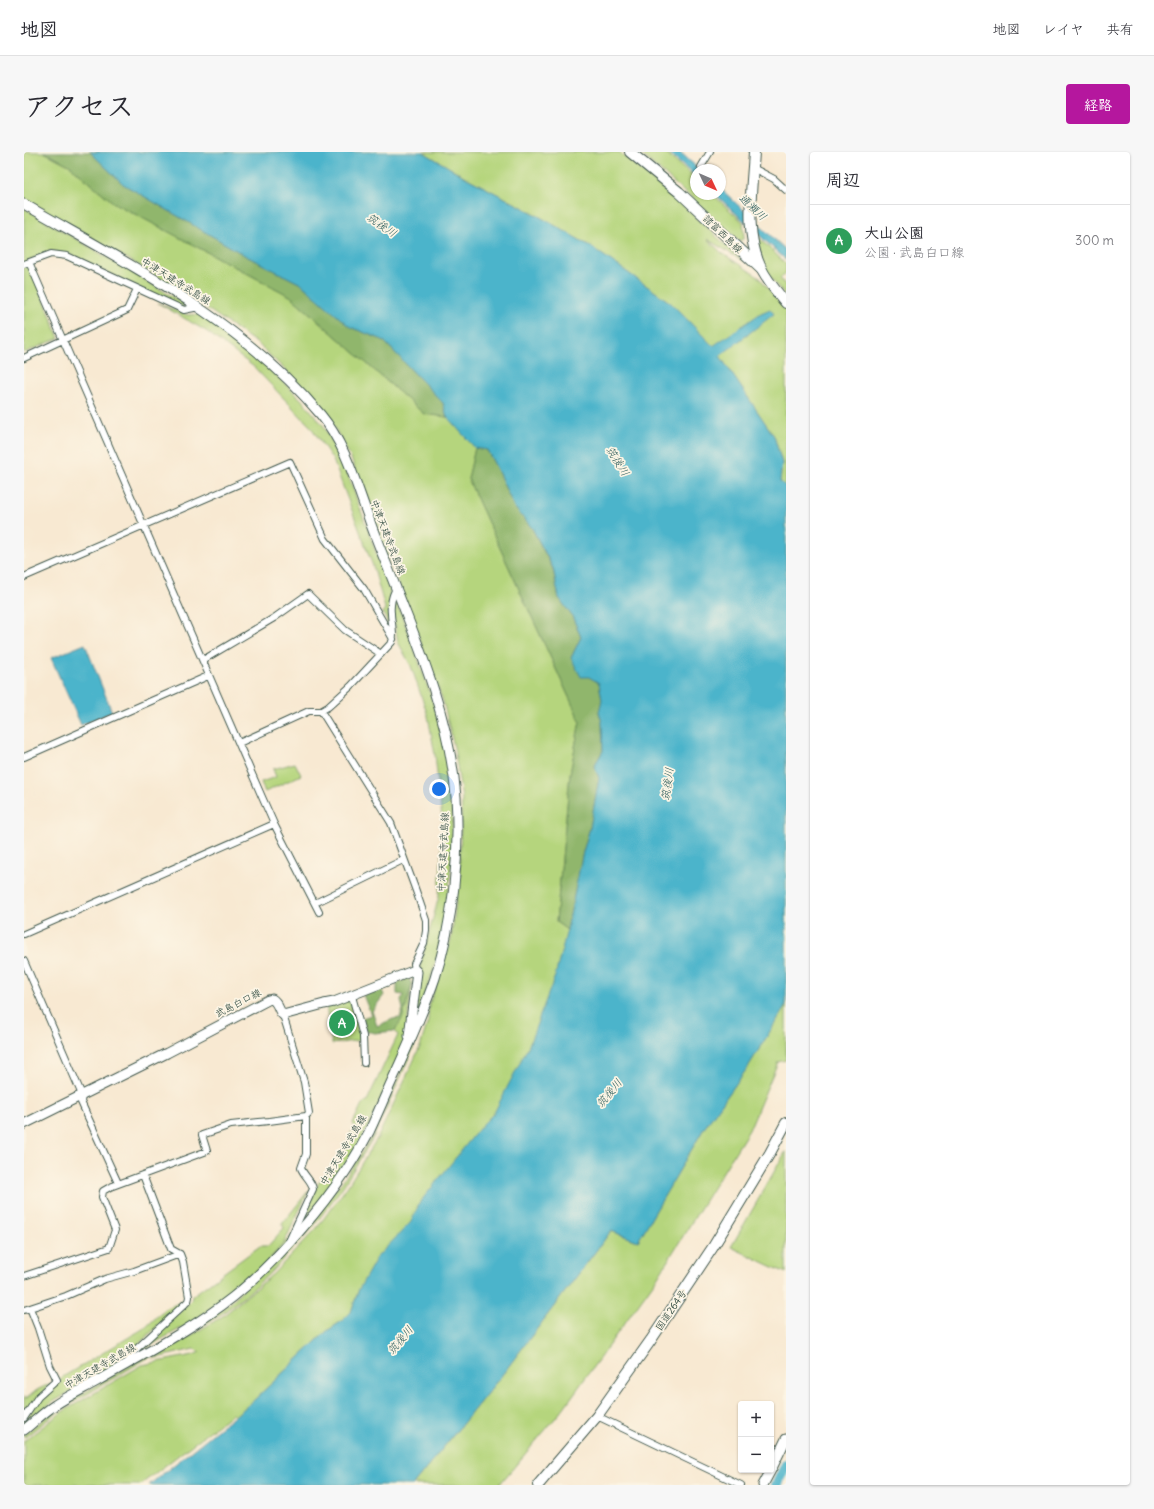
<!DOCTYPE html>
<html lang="ja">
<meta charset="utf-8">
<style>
:root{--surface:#fff;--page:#f7f7f7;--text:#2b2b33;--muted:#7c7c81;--line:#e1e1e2;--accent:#b5179e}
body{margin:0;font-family:Delius,"Klee One",sans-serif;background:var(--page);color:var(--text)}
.controls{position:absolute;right:12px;bottom:12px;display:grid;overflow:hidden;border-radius:4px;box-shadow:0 1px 3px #0004}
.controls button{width:36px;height:36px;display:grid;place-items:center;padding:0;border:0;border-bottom:1px solid var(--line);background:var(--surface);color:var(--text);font:20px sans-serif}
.compass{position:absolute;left:666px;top:12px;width:36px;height:36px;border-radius:50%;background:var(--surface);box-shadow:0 1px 3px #0004;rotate:134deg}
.you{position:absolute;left:415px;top:637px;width:14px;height:14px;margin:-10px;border:3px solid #fff;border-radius:50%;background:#1a73e8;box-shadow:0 0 0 6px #1a73e833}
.badge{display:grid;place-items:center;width:26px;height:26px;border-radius:50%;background:var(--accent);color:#fff;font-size:13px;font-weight:700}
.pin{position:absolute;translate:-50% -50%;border:2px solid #fff;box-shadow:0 1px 4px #0006}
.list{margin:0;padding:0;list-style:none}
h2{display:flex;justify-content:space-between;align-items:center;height:52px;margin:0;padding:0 16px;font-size:17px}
h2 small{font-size:13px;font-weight:400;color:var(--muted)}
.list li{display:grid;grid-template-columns:26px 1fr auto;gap:12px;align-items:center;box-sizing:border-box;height:72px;padding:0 16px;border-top:1px solid var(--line)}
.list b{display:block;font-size:15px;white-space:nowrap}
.list p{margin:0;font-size:13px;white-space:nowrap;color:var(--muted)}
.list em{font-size:13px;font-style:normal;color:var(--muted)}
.map{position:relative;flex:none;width:762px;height:1333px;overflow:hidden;border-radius:4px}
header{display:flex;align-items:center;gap:24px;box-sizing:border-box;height:56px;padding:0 20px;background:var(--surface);border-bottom:1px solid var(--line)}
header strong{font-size:19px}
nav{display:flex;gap:22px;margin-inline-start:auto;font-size:14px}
.intro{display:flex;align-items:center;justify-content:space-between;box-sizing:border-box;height:96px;padding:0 24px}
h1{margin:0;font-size:28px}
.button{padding:10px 18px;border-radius:4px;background:var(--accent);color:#fff;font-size:14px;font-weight:700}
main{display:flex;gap:24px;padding:0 24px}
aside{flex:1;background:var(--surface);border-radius:4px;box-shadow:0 1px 3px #0004}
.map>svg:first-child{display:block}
</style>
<header>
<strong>地図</strong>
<nav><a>地図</a><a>レイヤ</a><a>共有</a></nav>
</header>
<div class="intro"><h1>アクセス</h1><a class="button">経路</a></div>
<main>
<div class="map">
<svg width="762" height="1333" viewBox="0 0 762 1333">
<rect width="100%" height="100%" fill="#fcf5e5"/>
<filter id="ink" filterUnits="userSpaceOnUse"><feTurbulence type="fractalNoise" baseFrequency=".025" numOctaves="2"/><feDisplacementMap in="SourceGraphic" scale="8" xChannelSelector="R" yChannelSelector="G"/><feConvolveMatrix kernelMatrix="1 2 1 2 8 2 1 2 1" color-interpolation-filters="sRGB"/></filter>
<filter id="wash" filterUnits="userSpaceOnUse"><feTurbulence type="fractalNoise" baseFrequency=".012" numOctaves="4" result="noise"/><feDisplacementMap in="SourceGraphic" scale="16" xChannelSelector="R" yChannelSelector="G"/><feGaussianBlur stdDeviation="0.9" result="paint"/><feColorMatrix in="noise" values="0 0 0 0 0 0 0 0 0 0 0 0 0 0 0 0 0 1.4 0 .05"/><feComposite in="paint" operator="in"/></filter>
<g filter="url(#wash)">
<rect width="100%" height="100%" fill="#f8e9d2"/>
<path fill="#b5d57d" stroke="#6a8958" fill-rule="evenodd" d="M0,0h20l25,13 45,38 176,93 134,118 23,3 -4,-14 -60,-63 -33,-13 -49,-43 -55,-28 -123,-72 -33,-32h9l34,24 123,73 55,27 42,39 36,8 51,51 32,35 76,124 51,113 10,55 -2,56 -14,74 -5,21 -16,79 -25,79 -15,36 -18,35 -15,37 -16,11 -55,67 -11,17 -4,22 -35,30 -19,24 -8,23 -9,9 -15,10 -75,71 -17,14 -3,-2 -92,71h-116v-44l38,-29 80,-47 51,-10 7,-3 -6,-3 -42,10 71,-43 50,-42 43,-45 31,-42 31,-50 42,-90 8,-26 1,-15 22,-66 8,-61 3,-81 -8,-51 -11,-46 -69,-181 -23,-62 -21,-39 -27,-32 -45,-43 -79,-55 -155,-91zM451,296l12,2 9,17 18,40 18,21 21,40 6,30 13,18 9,21 -10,21 10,19h8l10,5 3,18 -3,12 3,10 1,29 -9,15 5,12 -9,50 -7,24 -16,78 -11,-8 14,-148 10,-53 -112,-242z
M399,0h196l56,46 68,63 -36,-22 15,14 38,25 26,33v176l-6,-6 2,-18 -8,-27 -54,-80v-14l-7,5 -42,-44 -81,-57 -55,-32 -68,-36z
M615,0h25l32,27v15h16l31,28 1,16 -4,3z
M0,56l161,96 -5,4 -111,-54 -20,-3 -20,9 30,78 -35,15z
M731,82l31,30v9l-6,5 6,8v11l-19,-24 -8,-20z
M134,151l29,12 14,-1 45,33 55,52 22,26 20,36 47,130 -1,22 2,18 -8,-18 2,-5 -12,-42 -40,-106 -22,-33 -57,-60 -48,-36z
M372,448c19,52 41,104 51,158 10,56 5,126 -6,182 -6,31 -19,60 -30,89l8,-59 20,-74 4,-68 -8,-73 -7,-39 -17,-50 -13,-24 -5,-29z
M271,611l6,12 -36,17 -4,-10 15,-5 -3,-8z
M388,832l-8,64 -40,87 -28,45 -41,52 23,-48 28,-38 8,-20 -1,-3 9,-19 5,-3 31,-66 -3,-4 8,-14z
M326,847l11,41 -29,4 -6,-38z
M762,850v58l-8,2 -29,68 -92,148 -94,131 -64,76h-86l89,-110 109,-144 27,10 65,-111 45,-63 37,-60z
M391,887h1l-3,10 -39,87 -30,49 -31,42 -43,46 -24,22 -26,20 -160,95 -36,28v-4l34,-26 131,-77 41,-28 112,-121 31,-47z
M762,999v122l-55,-26z
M285,1038l-25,53 -24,26 -33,28 -40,28 -54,30 58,-54 1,-5 68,-50h8l16,-18 -2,-4z
M161,1148l-66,63 -66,39 -29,22v-2l16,-25 19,-14 2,-5 85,-51 19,-18z
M27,1231l-27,31v-16h3l10,-8z"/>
<path fill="#90b66c" stroke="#587a50" d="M20,0h46l33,32 123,72 55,28 49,43 33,13 60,63 4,14 -23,-3 -134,-118 -176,-93 -45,-38z
M451,296l12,2 9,17 18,40 18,21 21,41 6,29 13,18 9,21 -10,21 18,19 10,5 3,18 -3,12 3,10 1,29 -9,15 5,12 -9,50 -7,24 -16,78 -11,-8 14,-148 10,-53 -112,-242z
M384,825l4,7 -9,33 -8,14 -21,2 -7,-2 -5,-13 9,-3 -8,-20 17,-8 4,8 -12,16 5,15 16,-7 7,-1 3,-9 -2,-8 2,-6 -6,-1v-11z"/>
<path fill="#4cb4cb" stroke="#367880" d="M66,0h333l44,26 68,36 55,32 81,57 42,43 48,-33 9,-4 4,5 -54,42 54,80 8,27 -2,18 6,6v515l-1,5 -37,60 -45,63 -65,111 -27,-10 -109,144 -89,110h-264l103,-83 75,-71 15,-10 9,-9 8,-23 18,-32 34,-35 9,-20 63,-78 11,-11 35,-68 26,-69 12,-46 16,-78 7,-24 9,-50 -5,-12 9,-15 -1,-29 -3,-10 3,-12 -3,-17 -10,-6h-8l-10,-19 10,-21 -9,-21 -13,-18 -6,-30 -21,-40 -18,-21 -18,-40 -9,-17 -12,-2 -28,-31 -4,-14 -60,-63 -33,-13 -49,-43 -55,-28 -123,-72z
M643,0h13l20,18h-4v7z
M696,36l66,62v10l-71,-66h5z
M61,492l27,68 -31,13 -30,-67z"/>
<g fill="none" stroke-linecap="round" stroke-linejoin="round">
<path stroke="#4cb4cb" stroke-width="10" d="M752,1333l10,-21"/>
</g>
</g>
<g filter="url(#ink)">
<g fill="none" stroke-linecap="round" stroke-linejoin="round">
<g stroke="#40574c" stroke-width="8">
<path id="minor" d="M677,15l9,-15
M729,16l21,11 12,11
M5,110l233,535 12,27 45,88
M0,112l27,-10 16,2 117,54 15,-3
M0,206l103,-48 10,-21
M0,425l266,-115 35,77 39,50 29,50
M179,508l71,-42 34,-24 37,36 36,24
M297,559l70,112 25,68 10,29v11l-2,12 -10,21 1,6
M215,591l70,-32h12l7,-4 23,-21 41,-44c3,-9 -1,-19 -1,-29 -1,-7 1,-18 5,-24
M0,605l184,-81
M291,751l88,-43
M0,782l250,-110
M0,809l58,134 -1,7 37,81
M328,844l11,40 1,27
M259,863l21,67 5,31 -3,3v38l-5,14c3,8 11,13 12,21l-23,50
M0,1124l85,-28 6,-18 -13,-33 1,-6 7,-4 97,-36 -5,-16 29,-10 38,-4 37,-5
M0,1158l42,-14 39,-17 29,-8 46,-17
M104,1211l3,-9 54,-50 3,-3 1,-4 -6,-35 -3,-8 -9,-5 -28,-74
M573,1264l144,69
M0,1266l14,-21 19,-17 -7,-14 -12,-38 -8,-20"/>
</g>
<g stroke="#40574c" stroke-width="11">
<path id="secondary" d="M0,52c104,60 219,117 297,211 24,29 34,66 47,101 6,18 13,35 20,52 29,73 62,150 68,229 4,60 -3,124 -21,181 -11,33 -26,65 -40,96 -9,19 -17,39 -26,58 -21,40 -49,77 -79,110 -18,20 -37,39 -57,55 -42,33 -91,58 -136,84 -14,8 -29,15 -42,24 -11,7 -21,17 -31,25
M0,972l143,-71 101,-53 4,-1c7,4 6,12 11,16l41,-11 10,-2 81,-32 2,2 -8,64
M747,1318l15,-31
M739,1333l8,-15"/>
</g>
<g stroke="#40574c" stroke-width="12">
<path id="primary" d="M606,0l49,40 82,77"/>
</g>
<g stroke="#40574c" stroke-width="12">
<path id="trunk" d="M730,0c-2,38 -10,80 7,116 6,13 16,24 25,35
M514,1333l59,-69 54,-76 62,-93 57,-94 16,-30"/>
</g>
<use href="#minor" stroke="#fff" stroke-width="6"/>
<use href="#secondary" stroke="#fff" stroke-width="9"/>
<use href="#primary" stroke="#fff" stroke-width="10"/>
<use href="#trunk" stroke="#fff" stroke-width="10"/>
</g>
</g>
<g text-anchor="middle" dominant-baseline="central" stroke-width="3.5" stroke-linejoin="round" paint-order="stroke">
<g font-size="10" fill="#1f3d34" stroke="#fcf5e5">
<text transform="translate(699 82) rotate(44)">諸富西島線</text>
<text transform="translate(152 129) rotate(32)">中津天建寺武島線</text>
<text transform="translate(364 385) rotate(69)">中津天建寺武島線</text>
<text transform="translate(419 700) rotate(-87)">中津天建寺武島線</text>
<text transform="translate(214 851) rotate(-27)">武島白口線</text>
<text transform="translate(319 998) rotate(-59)">中津天建寺武島線</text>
<text transform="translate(647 1158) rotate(-56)">国道264号</text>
<text transform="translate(76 1214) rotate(-30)">中津天建寺武島線</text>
</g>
<g font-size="11" font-style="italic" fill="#2a5b5a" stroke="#fcf5e5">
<text transform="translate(729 55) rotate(43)">通瀬川</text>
<text transform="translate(358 73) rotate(34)">筑後川</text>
<text transform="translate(594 309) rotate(58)">筑後川</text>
<text transform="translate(643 632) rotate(-82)">筑後川</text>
<text transform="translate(585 941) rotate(-50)">筑後川</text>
<text transform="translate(376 1188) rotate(-50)">筑後川</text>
</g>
</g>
</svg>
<div class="controls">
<button>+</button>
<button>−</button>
</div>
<svg class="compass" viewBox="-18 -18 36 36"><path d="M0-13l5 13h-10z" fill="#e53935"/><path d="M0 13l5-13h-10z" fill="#7c7c81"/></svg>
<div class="you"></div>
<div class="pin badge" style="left:318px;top:871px;background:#2e9e5b">A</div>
</div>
<aside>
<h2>周辺<small></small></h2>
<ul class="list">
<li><span class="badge" style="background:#2e9e5b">A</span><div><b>大山公園</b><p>公園 · 武島白口線</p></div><em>300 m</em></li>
</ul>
</aside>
</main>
